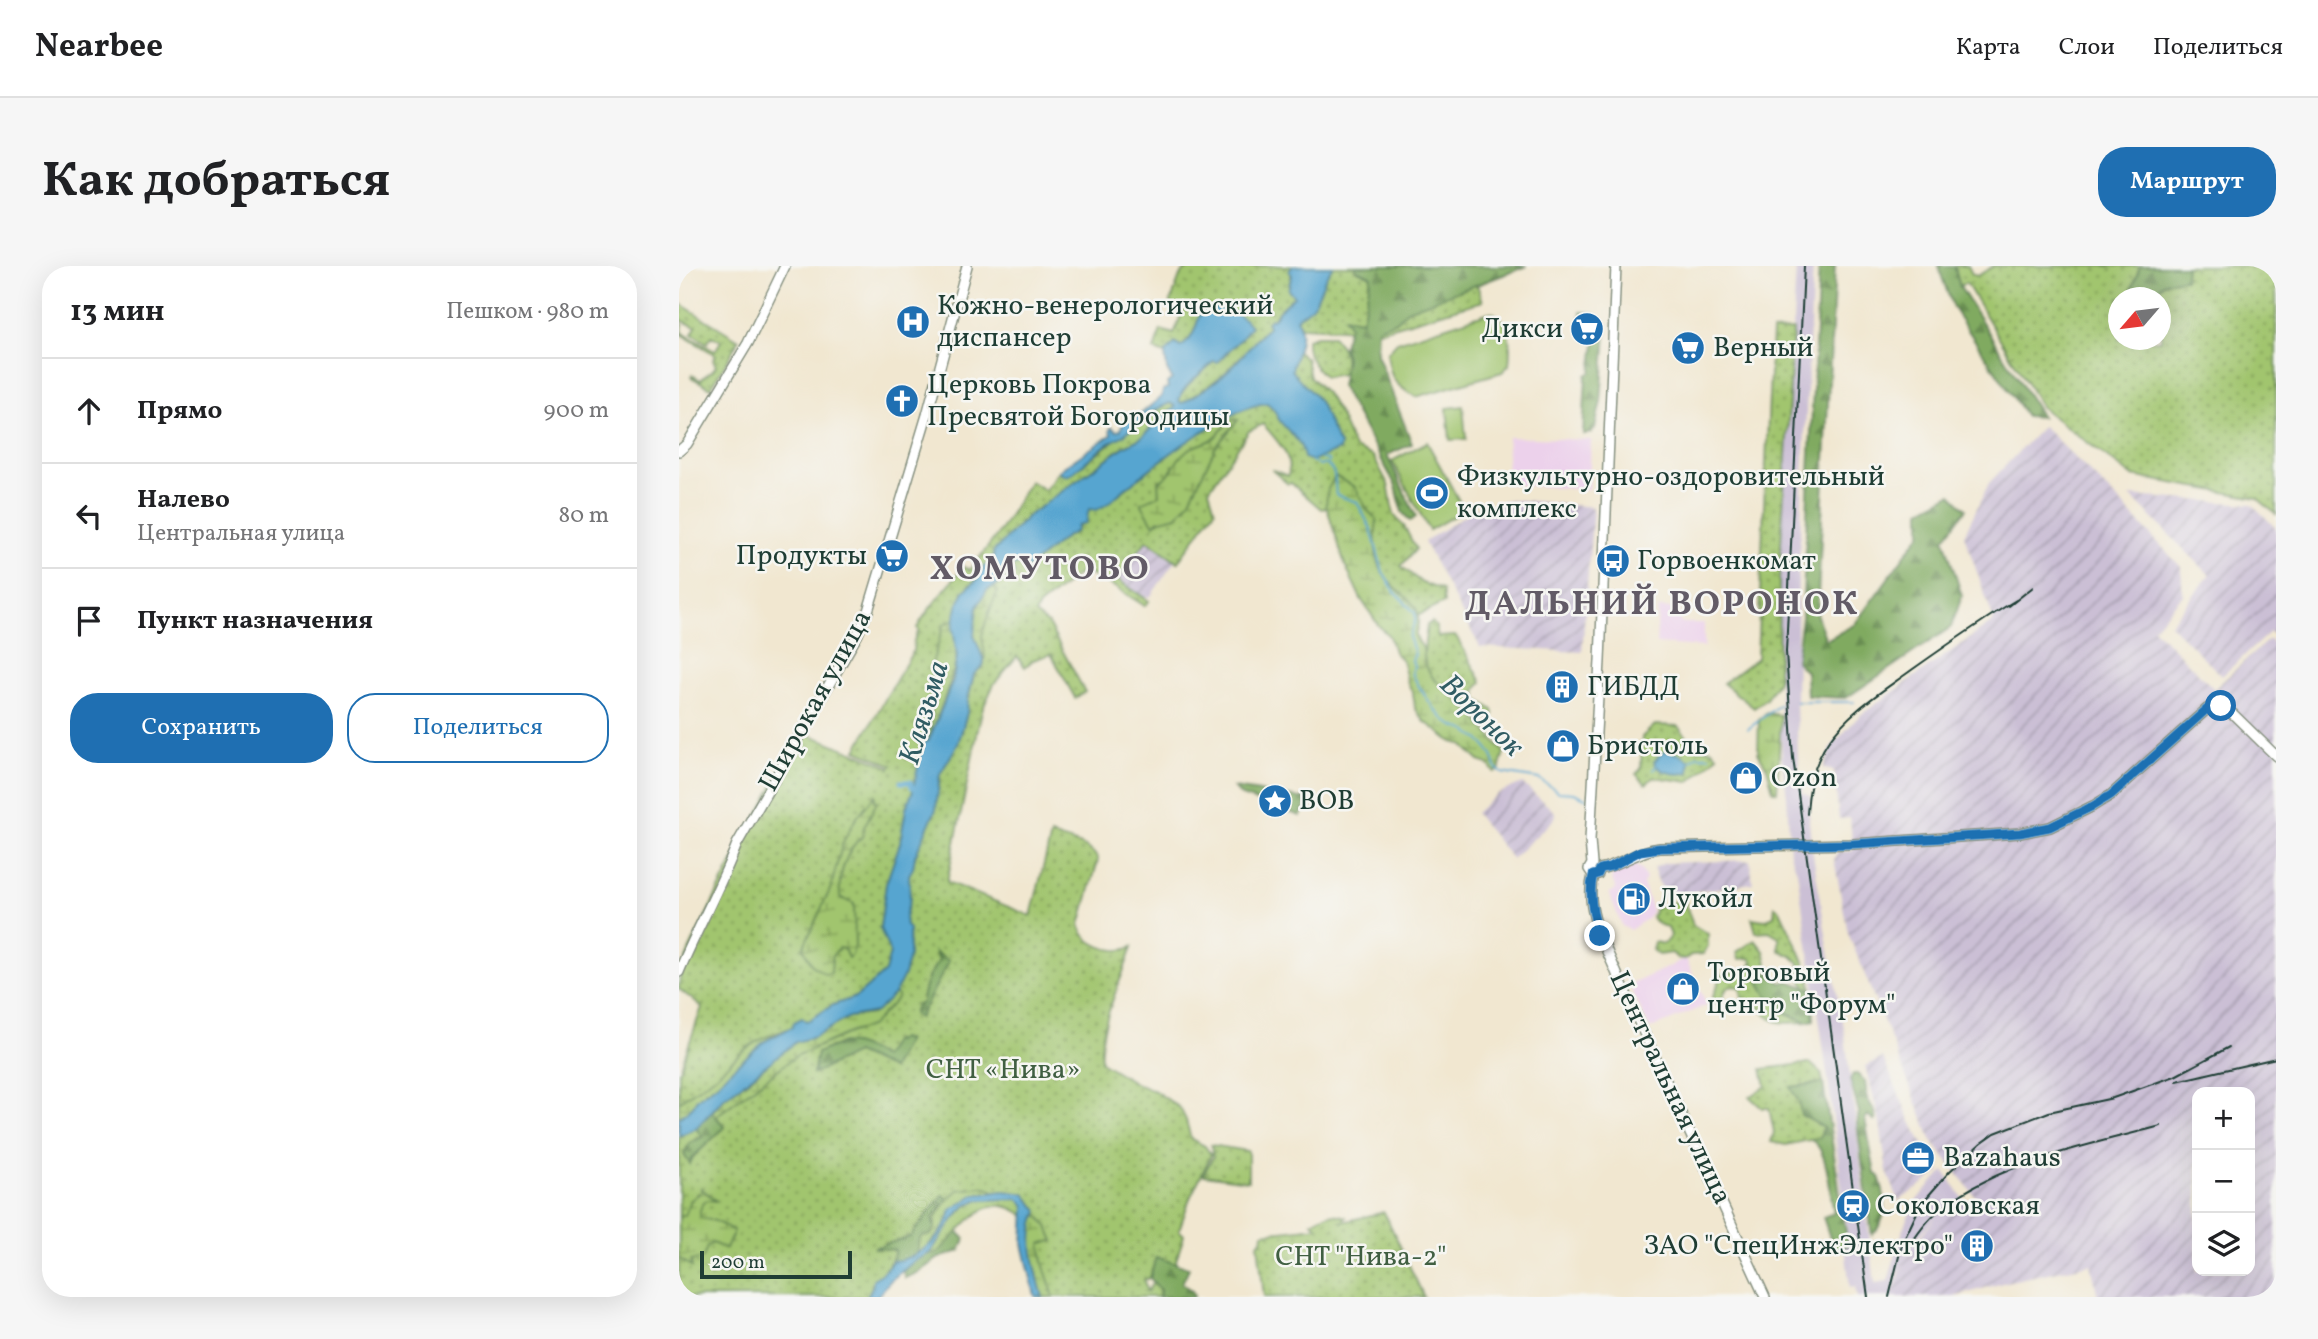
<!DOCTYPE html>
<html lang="ru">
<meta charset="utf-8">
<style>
:root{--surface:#fff;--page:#f6f6f6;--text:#202124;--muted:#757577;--line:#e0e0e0;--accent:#1f6fb2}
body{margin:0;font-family:Vollkorn,serif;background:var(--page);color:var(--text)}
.controls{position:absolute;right:21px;bottom:21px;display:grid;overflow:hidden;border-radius:14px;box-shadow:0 7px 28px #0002}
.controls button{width:63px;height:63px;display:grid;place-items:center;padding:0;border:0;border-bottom:2px solid var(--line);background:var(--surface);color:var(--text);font:35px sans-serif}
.compass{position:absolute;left:1429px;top:21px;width:63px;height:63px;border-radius:50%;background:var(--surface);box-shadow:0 7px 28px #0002;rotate:242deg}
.scale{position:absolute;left:21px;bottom:18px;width:152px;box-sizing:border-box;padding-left:7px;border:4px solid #1f3d34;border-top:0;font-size:19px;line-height:24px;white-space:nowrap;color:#1f3d34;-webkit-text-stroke:5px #f6f6f2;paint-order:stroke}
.stop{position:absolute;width:21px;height:21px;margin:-16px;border:5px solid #1f6fb2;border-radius:50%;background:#fff}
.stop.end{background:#1f6fb2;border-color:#fff;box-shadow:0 2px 7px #0008}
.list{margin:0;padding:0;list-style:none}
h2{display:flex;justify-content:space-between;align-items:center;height:91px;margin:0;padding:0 28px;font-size:30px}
h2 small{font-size:23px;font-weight:400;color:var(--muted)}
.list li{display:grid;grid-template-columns:46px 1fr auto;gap:21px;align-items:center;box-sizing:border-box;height:105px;padding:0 28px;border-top:2px solid var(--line)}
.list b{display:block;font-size:26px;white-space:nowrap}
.list p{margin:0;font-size:23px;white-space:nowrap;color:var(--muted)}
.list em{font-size:23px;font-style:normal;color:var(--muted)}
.actions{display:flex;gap:14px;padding:21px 28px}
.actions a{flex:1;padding:16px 0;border:2px solid var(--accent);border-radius:28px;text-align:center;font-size:24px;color:var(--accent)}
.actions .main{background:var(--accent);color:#fff}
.icon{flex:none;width:38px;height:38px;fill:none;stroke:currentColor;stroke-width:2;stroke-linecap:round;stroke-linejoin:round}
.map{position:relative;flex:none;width:1597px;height:1031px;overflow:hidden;border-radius:28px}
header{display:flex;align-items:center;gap:42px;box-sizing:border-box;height:98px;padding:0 35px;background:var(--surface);border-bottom:2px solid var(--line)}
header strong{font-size:33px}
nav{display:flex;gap:38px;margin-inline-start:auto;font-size:24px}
.intro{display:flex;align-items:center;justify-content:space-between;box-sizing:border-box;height:168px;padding:0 42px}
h1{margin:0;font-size:49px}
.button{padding:18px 32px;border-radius:28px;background:var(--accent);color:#fff;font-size:24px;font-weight:700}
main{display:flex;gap:42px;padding:0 42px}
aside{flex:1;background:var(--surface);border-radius:28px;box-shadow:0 7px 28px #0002}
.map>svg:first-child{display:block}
</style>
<header>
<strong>Nearbee</strong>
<nav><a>Карта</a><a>Слои</a><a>Поделиться</a></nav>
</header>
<div class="intro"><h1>Как добраться</h1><a class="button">Маршрут</a></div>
<main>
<aside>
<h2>13 мин<small>Пешком · 980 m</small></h2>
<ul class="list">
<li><svg class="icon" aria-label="ahead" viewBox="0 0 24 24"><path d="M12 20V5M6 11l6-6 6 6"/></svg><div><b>Прямо</b></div><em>900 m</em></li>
<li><svg class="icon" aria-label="left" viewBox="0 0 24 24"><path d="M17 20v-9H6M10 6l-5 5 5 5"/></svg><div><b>Налево</b><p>Центральная улица</p></div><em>80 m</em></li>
<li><svg class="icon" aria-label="arrive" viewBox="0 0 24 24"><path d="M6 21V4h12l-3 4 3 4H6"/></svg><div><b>Пункт назначения</b></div></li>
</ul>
<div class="actions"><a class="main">Сохранить</a><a>Поделиться</a></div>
</aside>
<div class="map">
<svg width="1597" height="1031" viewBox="0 0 1597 1031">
<defs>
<pattern id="industrial-furrows" width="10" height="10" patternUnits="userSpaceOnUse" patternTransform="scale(1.75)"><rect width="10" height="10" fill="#cbbfd5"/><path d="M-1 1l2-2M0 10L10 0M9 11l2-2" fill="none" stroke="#a49cae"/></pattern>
<pattern id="green-dots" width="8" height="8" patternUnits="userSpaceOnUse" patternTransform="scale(1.75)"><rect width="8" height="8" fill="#a1c56e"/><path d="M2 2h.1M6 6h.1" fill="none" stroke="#83a15b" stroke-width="1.8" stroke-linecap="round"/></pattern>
<pattern id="forest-firs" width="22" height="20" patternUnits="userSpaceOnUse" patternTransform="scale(1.75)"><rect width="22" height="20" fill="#80aa61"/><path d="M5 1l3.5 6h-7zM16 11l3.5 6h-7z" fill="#688c51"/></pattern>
<pattern id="wetland-marsh" width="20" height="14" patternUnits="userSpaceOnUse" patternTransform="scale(1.75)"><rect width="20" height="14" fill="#a1c56e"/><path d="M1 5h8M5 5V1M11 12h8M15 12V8" fill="none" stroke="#83a15b"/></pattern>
</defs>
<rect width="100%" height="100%" fill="#f6f6f2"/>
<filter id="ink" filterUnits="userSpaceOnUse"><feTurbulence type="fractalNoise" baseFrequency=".0143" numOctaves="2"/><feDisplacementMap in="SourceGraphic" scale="14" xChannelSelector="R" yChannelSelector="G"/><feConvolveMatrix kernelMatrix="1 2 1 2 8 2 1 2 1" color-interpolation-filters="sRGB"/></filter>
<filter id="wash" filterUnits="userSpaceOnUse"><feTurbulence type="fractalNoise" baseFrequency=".00686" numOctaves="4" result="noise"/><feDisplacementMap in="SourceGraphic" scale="28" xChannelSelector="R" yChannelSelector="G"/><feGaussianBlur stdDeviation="1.57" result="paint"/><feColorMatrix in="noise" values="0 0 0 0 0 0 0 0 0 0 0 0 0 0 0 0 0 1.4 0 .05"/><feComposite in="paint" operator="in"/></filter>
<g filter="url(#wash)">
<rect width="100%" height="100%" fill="#f1e7d0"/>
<path fill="#ecd1eb" d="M829,171l83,3 -2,50 -83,-6z
M979,342l21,1 1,14h24v24l-48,-3z
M955,598l8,7 4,8 -3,4 9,28 -4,7 -18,12 -8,-4 -13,-33 7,-3 -5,-14z
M1007,693l21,46 -57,24 -21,-44z"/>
<path fill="url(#industrial-furrows)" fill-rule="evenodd" d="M1364,160l73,72 65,69 2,28 -30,33 61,61 55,-50 7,7v651h-178l-7,-33 -85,18 -52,15h-62l14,-42 31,-40 25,-18 7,10 13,-2 -50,-64 -84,-208 -14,-74 4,-7 15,-1 -3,-33 -11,1 -5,-48 -11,-3 9,-22 27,-30 135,-95 -30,-86 25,-52zM1518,826h53v179h-53z
M1451,230l122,8 24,24v110l-6,-6 -48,44 -52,-52 40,-49z
M842,234l72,7 -11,145 -102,-5 -56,-105 53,-35 19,2 6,-8z
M468,274l28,21 -25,36 -10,-1 -23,-16z
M843,517l33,29v4l-2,4 -41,39 -37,-46 22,-19z
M1071,594l3,23 -89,13 -11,-28 12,-5z
M1204,792l30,68 13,23 -3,6 11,6 7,10 -42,30 -12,-29 -8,-55 -14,-51z"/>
<path fill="#cbbfd5" d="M1117,0h17l-15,315 -2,123 2,53 5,36 8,3 -2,26 3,26 15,93 17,87 31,255 13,-2 17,-58 11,-22 15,-17 13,-13 18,26 -25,18 -21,24 -17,33 -7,25h-35l-2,-10 -5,1 -5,-41 4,-1 -21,-167 -31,-208 -7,-16 -3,-59 -5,-37 -4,-114 1,-65z"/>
<path fill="url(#green-dots)" stroke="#608151" stroke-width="2" fill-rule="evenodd" d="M510,0h104l-4,19 5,11 -16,15 -10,16 -12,12 -8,13 -9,6 -16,17 -40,28 -4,-1c2,-17 25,-28 35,-42h6l12,-15 9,-6 10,-13c-15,-15 -27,-20 -49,-18 -6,15 -7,31 -22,39l-5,-4 -10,11 -11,-4 7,-20 13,4 9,-25 -13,-5 10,-28z
M654,0h194l-50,19 6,16 -104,30 -78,-4 -5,-9c27,-14 20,-30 37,-52z
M1275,0h14l4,8 5,2 17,-10h282v248l-19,-16 -125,-22 -90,-68 -76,-125 -6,3zM1440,32h42v42h-42z
M0,37l60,37 -28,48 -20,-11 1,-2 9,5c4,-6 10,-6 15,-14l-3,-7 3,-4 -37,-22v-11l4,3 -2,7 34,19 6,-10 -9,-5 -5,7 -15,-9 4,-7 -17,-8z
M1114,64l-14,250 -1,101 -12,18 -12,9 -31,-25 34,-25 15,-327z
M637,70h16c13,13 14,20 11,38l-18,3c-12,-11 -19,-22 -18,-38z
M617,84l10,8 4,19 16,16 14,23 14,32 19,8 15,28 6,31 10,11 12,23 -15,17 21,17 20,7 2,13 -27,13 -35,-40 -46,-70 -15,3 -30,-26 -3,1 -16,-14 16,6c5,-22 -12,-36 -25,-52l-14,7 -40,59 6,20 -37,52 -31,-22 -30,39 32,22 -4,5 -37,-23 -25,-12 -44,35 -4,8 13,10 37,68 -10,6 -24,-44 -18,6 -8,7 -8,-11 -23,28 -12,26 -35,172 84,34 20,-81c15,6 41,9 47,25l-18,65c4,20 35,31 52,22 -11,35 -34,79 -31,115l36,22 18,7 25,17 6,12 5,19 14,7 6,9 -21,43 -11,32 5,5 -9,29 -19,-7 -6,21 -6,2 3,12 6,-10 7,8 -1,7h-116l-8,-90 -10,-13 -20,-3 -21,2 -66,59c5,-20 15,-38 30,-52l-14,4 -24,33 -36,11 19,1 2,3c-7,19 -21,26 -28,45h-188v-161l17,-8 6,9 -9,20 32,-30 -13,-15 192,-137 5,-19 -4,-39 5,-18 -1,-24 30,-87 1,-14 18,-30 9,-31 1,-14 6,-25 9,-8 1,-5 -7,-18 16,-57 4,-1 9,-12 7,-1 -4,-6 31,-8 27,-22 9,-4c2,-9 9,-15 13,-23 24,-7 36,-20 55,-35 28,-23 87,-68 123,-71l9,7 3,10 24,26 37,-1c-11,-15 -13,-30 -22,-45 -8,-11 -19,-19 -27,-30zM161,777c22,1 40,9 52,26l-36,-16 -40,11 1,-10z
M491,137l5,3 -1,3 -6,2 -27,27 -17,8 -96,70 -35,36v8c-10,11 -17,21 -29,31 -6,29 -22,139 -41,153l-10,46 -7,18 -6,35 -14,41 -6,43 10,26 -5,19 -29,25 -23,8 -23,15 -31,12 -100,86v-45l23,-66 -23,-18c0,-25 18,-53 28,-75 30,-62 63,-122 96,-182l87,35 -1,3 3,-5 -36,-15 57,-99 1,-11 5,-10 -2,-2c13,-24 31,-40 46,-61l7,3 30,-39 30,-50 15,9 14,-19 2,3h10l76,-60z
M753,356l4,5 2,10 18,-1 26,46 -6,8 1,9 16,11 1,4 -3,5 -18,-5 -10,-25 -8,-5 -15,3c-22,-24 -16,-33 -13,-62z
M976,459l23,1 18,22 16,1 6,7 -29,26 -35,-5 -8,7 -10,-10 5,-5 1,-32z
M1005,633l9,26 15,9v12l-5,8 -12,1 -6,4 -8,-1 -5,-5 -14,2 -6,-5 2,-8 10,2 7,-9 -3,-7 -12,-5 -4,-6 3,-9z
M1096,640l5,4c12,27 27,51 32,80 -14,-8 -11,-13 -13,-27l-7,-7 -13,-6v-13l-10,-6 -13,1 -4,-14 12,2 10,-4z
M1076,674l9,11 3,12 -9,16 23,22 2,11 24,10c-19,1 -36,4 -46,-14l-12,-4 -7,-6 -2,-11 -10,-1 -5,5 -4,13 -8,-1v-7l9,-21 27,-5 4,-8 -3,-4 -11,1 -2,-7z
M1131,797l11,10 2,10 -32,4 8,15 2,12 22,13 -3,11 -34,7 -15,-3 3,-10 -5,-24h-7l-12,-11 16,-11 -4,-17z
M532,879l37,6v30l-45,-6 10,-18z
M705,946l40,85h-160l-6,-54 4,-2 1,-8 55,-6 -6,-5c13,-8 20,-10 34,-5l-3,5z"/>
<path fill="url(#forest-firs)" stroke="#50744a" stroke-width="2" d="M677,0h171l-120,44 -10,11 -19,7 -1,26 35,90 -25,11 29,62 -6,4 -8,-9 -6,-26 -55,-100 5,-28 -3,-12 6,-21 -5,-8 18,3 9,-44 -16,-7z
M1140,0h16l-18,350 9,24 28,-15 67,-92v-23l30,-16 15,15 -22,30 18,57 -11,31 -105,71 -39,-2 -1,-24 -10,-11 6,-43z
M1259,0h16l6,21 82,130 -16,-1 -73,-108z
M1461,0h46l-1,13 -20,3 -15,15h-21z
M902,46l12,1 9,6 4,14 -5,68 -6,27 -4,5 -8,1 3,-59 5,-3 5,-34 -4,-19 -11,-1z
M555,522l74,11 -7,17 -60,-20z
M256,686l14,9 -30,57 -6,-4 3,-9 6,-2c1,-16 7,-30 17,-42z
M1084,705l7,2 11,10 8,-2 23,9 2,30 -7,2 -24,-11 -2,-10 -14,-5 -9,-17z
M222,772l6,3 -15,28 -36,-16 -43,21 4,-21c33,-15 35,-11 66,4l10,-15z
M1174,808h4l8,7 2,17 8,14 1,8 -2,1 -6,-6 -3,4 10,55 4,2c7,21 10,43 -7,59l-15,-111 2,-12 -9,-32z
M1144,817l25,163h-4l-2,4 -9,-3 -10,-30 11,-4c-4,-18 -6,-68 -24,-73l10,-2 3,-11 -22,-12 -2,-13 -9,-15z
M33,846l13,15 -32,30 -3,7 -6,-9 5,-12 13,-6 -6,-9z
M264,929l5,4 -16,20 3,9 -5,7 -8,1 -4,7v9l-16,9h-10l3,-11 -22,-2 37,-11z
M279,966l7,7 -5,12 -21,7 -22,15 -12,5 -2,-6c8,-10 20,-19 33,-19z
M477,991l33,11 -7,15 11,9 1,5h-35l1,-7 -10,-12z"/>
<path fill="url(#wetland-marsh)" stroke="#608151" stroke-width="2" d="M552,154h7l-23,28 -26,54 -12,14 -20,5 -3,4 -13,-22 18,-8 -1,-13c17,-8 16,-24 31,-33 8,-5 19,-5 26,-12 6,-5 10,-12 16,-17z
M656,210l20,11 13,24 9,8c-2,19 -4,37 6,54 17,28 45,25 32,63l8,12 2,16 8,14 40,36 31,38 -5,19 -5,1 -6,-8 -9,-3 -18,-17 -9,-2 -28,-21 -9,-13 -2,-15 -5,-9 -6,-24 -8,-8 -5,-16 -10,-10 -18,-27 -16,-34 -19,-60 2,-16z
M314,320l5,6c-4,5 -16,40 -16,45 1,9 4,15 2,24l-9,-21 -2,-13 6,-25 8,-12z
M275,354c-1,13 4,28 2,40 -5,26 -16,49 -25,74v-67l13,-43z
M1088,447l14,2 -4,77 -4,-1 -6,-23 -9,-15 1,-34z
M196,529v6l2,1 -13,25 -2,10c-15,10 -26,44 -21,61l13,6 1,42 -3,9 -4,3 -4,-9 -5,-1 -7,8 -1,17 -6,1 -13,-9 -9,-17 27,-58 13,-48 13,-24z
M216,727l3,3 -2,4 -26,27 -19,5 -55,24 -80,60 -4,-4 12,-14 25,-18 36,-31 11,-7 18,-5 35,-20 23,-3z
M100,766l-14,9 -33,28 -14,14 -13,9 -18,21 -8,5v-16c12,-10 25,-17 36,-26 22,-20 35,-35 64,-44z
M305,921l8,3v3h-8l-33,17c-3,17 -17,30 -30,42h-3v-9l4,-7 9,-1 4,-7v-9l13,-20 10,-9z
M22,922l15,13 -9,-1c-6,5 -9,10 -6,18l14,3 19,10 -8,18 -14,-6 -5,4 -4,11 -12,3 1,6 -13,-9v-41l6,-2 6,-15 10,-8z
M340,933l6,7 1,11c-41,-32 -61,12 -90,37l-6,-1c12,-16 29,-49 49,-53 13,-2 27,-1 40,-1z
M358,948l11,13 6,14 -13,2 2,20 11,34h-11c-6,-20 -21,-66 -6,-83z"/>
<path fill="#a1c56e" stroke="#608151" stroke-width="2" d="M811,46c22,6 21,35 19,53l-7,7 -86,25c-23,-14 -25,-16 -29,-44l10,-11z
M784,140l3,33 -16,1 -3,-32z
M748,176l37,68 -35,20 -37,-69z"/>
<path fill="#56a5d0" stroke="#3a7182" stroke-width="2" d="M614,0h40c-17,22 -10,38 -37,52 10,18 0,33 -4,52 7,11 18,19 26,30 9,15 12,30 22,45l-1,5 -27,11 -8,-3c-3,-20 -13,-22 -24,-37 -6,-9 -3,-10 -13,-18 -43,4 -126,72 -160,101l-10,6 -8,-1 -3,14 -9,2 -1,6 -9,5 -41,33 -7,-5 -9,2 4,7h-8l-9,12 -10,5 -10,17 -3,28 10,26 -1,5 -9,8 -6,25 -1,14 -9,31 -18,30 -4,35 -21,47 -2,12 -4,7 1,24 -5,18 1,9 3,3v27l-5,19 -9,18 -19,19 -27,5 -35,20 -18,5 -72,56 -28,30 -17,8v-18l14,-12 4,-7 21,-16 14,-14 33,-28 27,-14 2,-5 8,-4 4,3 3,-1 24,-15 23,-8 29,-25 5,-19 -10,-25 6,-44 14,-41 6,-35 7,-18 10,-47 6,-3 24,-60 4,-23 -4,-29 4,-22 7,-15 14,-12 2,-8h3l-1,-4c7,-2 13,-6 11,-15l35,-36 97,-70 16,-8 28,-27 5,-2 1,-3 -5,-3 -23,11 -23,21 -17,9 -36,30 -4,2 -6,-2 -2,-3 6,-5 46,-31 -1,-6 2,-2 4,4 5,-1 1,-5 12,-10 2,3 26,-22 1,-6 5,-2 -1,-5 5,-4 -5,-9 -2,-16 10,-11 5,4c15,-8 16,-23 22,-38 20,-3 37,2 49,17 -5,5 -7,10 -12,15 -8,7 -15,14 -22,22l-3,-2c-10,12 -34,24 -35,41l4,1c13,-9 29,-17 40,-28 17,-15 30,-32 45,-48l-1,-4 3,-5 2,1 5,-4 1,-4 16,-15 -6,-6 4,-15 -3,-4z
M987,485l13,3 11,7 -1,11c-11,4 -30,1 -35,-10l6,-8z
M326,925l20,3 13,17c-12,27 -3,57 5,86l-8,-1 -12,-52 2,-38 -6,-7 -42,1 -9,4 -8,7 -30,42 -16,8 -24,20 -13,16h-10l6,-12v-6c9,-5 14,-9 19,-18 26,-1 54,-25 59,-51l23,-15z"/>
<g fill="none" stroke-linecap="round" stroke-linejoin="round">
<path stroke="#56a5d0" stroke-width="2" d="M642,193l7,1v3
M633,195l8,5 4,-2c14,4 10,19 12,31l21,7 14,27 12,43 12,20 20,21v8l-6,16 6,17 -3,6 2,6 -2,7c7,15 25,43 40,52 4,3 10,3 15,6 15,9 26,20 29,37l6,5 37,6 20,13 15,1 14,6
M1117,436h58
M1069,463l31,-24
M1011,495l7,-5h12
M974,504l3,-4"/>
<path stroke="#56a5d0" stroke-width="5" d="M222,516h10l1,5 6,1"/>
</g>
</g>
<g filter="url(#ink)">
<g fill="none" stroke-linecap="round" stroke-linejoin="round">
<g stroke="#889282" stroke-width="12">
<path id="secondary" d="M937,0l-16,395 -10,179 2,24 -3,5 4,6c-9,34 11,68 24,99l148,323
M0,185l8,-7 61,-101 37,-77
M914,609l5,-1 2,-5c21,-4 38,-19 60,-21l193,-4 167,-11 30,-6 43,-21 18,-11 96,-86 9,-4 17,9 43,42
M0,706c18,-43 41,-84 58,-128l120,-208 11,-25 59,-196 40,-149"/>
</g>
<use href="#secondary" stroke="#fff" stroke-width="9"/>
<path stroke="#1f3d34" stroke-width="2" d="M1125,0l-18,386 7,106 75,539
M1330,340l24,-19
M1128,548c1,-25 7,-51 21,-72 21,-31 55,-51 85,-73 34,-24 68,-48 103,-69
M1498,815l99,-23
M1227,985c9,-13 18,-28 30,-38 57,-50 153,-68 225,-87
M1210,1031l13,-53 19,-40 29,-33 31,-28 14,-10 54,-21 64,-14 62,-22 54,-29"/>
</g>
</g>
<g fill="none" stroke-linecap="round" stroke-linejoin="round" filter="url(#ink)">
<path stroke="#1f6fb2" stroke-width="9" d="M921,670c-7,-19 -12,-41 -7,-61l5,-1 2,-5 12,-3 28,-15 20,-3 193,-4 167,-11 30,-6 43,-21 18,-11 96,-86 9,-4 5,1"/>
</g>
<defs>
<g id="hospital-disc" transform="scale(1.75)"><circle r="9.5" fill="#1f6fb2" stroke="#f6f6f2"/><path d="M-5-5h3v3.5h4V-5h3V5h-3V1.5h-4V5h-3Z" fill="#fff"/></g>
<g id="supermarket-disc" transform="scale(1.75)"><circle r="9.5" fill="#1f6fb2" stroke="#f6f6f2"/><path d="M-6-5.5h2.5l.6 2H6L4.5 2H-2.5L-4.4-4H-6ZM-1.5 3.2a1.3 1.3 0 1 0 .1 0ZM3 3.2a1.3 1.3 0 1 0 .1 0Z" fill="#fff"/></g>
<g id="church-disc" transform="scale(1.75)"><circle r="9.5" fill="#1f6fb2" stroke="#f6f6f2"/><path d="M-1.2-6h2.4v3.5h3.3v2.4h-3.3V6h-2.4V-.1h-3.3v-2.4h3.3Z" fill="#fff"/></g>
<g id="stadium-disc" transform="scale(1.75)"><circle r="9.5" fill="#1f6fb2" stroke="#f6f6f2"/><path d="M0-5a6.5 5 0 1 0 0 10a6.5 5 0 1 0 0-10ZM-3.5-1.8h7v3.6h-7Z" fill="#fff"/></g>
<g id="bus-disc" transform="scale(1.75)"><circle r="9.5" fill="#1f6fb2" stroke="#f6f6f2"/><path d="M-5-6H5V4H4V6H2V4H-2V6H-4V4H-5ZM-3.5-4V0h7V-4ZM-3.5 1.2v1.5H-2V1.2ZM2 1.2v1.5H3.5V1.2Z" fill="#fff"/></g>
<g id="building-disc" transform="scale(1.75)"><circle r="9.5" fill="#1f6fb2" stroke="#f6f6f2"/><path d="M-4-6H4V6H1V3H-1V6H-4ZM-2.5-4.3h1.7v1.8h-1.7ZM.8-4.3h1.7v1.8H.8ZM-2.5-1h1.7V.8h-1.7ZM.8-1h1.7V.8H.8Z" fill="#fff"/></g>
<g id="shop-disc" transform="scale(1.75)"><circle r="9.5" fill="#1f6fb2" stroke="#f6f6f2"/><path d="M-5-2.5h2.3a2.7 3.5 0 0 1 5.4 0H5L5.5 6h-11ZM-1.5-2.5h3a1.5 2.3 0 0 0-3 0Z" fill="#fff"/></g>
<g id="sight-disc" transform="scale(1.75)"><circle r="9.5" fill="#1f6fb2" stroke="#f6f6f2"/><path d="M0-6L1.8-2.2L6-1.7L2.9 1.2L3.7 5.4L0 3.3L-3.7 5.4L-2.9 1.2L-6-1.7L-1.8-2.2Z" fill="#fff"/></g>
<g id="fuel-disc" transform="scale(1.75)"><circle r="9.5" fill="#1f6fb2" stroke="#f6f6f2"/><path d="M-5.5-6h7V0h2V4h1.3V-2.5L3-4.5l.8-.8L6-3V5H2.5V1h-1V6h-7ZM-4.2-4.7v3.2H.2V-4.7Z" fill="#fff"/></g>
<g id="office-disc" transform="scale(1.75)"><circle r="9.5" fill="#1f6fb2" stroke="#f6f6f2"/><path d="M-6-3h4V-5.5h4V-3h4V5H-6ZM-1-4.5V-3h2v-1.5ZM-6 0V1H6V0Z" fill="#fff"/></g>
<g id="station-disc" transform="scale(1.75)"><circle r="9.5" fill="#1f6fb2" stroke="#f6f6f2"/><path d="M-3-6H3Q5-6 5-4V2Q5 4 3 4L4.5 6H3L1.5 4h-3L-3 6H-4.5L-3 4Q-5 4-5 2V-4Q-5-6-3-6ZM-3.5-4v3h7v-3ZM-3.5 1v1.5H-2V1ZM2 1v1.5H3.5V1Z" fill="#fff"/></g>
</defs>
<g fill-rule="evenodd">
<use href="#hospital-disc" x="234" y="56"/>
<use href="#supermarket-disc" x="908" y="63"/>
<use href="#supermarket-disc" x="1009" y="82"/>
<use href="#church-disc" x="223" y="135"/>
<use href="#stadium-disc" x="753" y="227"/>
<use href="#supermarket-disc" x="213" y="290"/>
<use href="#bus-disc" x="934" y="295"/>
<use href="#building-disc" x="883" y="421"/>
<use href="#shop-disc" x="884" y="480"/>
<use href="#shop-disc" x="1067" y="512"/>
<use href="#sight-disc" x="596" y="535"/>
<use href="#fuel-disc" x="955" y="633"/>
<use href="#shop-disc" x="1004" y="723"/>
<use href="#office-disc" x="1239" y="892"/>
<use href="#station-disc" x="1174" y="940"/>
<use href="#building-disc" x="1298" y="980"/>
</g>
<g text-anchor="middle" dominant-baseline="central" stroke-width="5" stroke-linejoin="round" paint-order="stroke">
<g font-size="28" fill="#1f3d34" stroke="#f6f6f2" text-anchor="start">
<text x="258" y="40">Кожно-венерологический<tspan x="258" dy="32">диспансер</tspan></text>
<text x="884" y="63" text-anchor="end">Дикси</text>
<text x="1034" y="82">Верный</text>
<text x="248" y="119">Церковь Покрова<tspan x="248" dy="32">Пресвятой Богородицы</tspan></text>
<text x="778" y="211">Физкультурно-оздоровительный<tspan x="778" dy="32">комплекс</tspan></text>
<text x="188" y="290" text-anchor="end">Продукты</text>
<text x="958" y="295">Горвоенкомат</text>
<text x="908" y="421">ГИБДД</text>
<text x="908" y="480">Бристоль</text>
<text x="1092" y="512">Ozon</text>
<text x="620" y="535">ВОВ</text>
<text x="979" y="633">Лукойл</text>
<text x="1028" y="707">Торговый<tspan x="1028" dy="32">центр "Форум"</tspan></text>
<text x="1264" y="892">Bazahaus</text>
<text x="1198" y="940">Соколовская</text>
<text x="1274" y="980" text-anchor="end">ЗАО "СпецИнжЭлектро"</text>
</g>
<g font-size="28" fill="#1f3d34" stroke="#f6f6f2">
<text transform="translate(137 435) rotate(-61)">Широкая улица</text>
<text transform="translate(991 822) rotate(65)">Центральная улица</text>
</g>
<g font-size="28" fill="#405f42" stroke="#f6f6f2">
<text x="324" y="804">СНТ «Нива»</text>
<text x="682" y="991">СНТ "Нива-2"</text>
</g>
<g font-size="30" font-style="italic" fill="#305c63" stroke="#f6f6f2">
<text transform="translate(246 447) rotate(-73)">Клязьма</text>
<text transform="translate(802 450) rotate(44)">Воронок</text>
</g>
<g font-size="35" font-weight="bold" letter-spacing="2" fill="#625b66" stroke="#f6f6f2">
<text x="361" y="304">ХОМУТОВО</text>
<text x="983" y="339">ДАЛЬНИЙ ВОРОНОК</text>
</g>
</g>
</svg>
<div class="controls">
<button>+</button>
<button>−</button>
<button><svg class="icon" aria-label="layers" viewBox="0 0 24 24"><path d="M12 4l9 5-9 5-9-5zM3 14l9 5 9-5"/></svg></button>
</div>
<svg class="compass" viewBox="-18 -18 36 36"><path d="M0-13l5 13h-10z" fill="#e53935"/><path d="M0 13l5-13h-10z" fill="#757577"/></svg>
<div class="scale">200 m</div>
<div class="stop" style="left:1542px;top:440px"></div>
<div class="stop end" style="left:921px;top:670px"></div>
</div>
</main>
